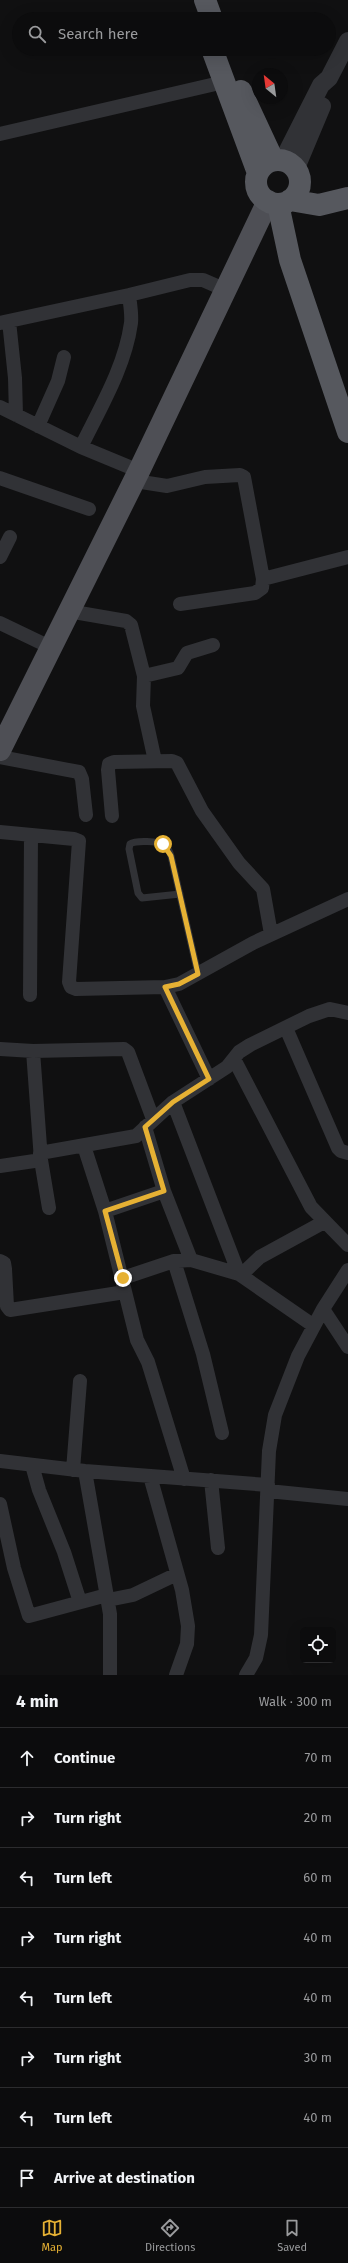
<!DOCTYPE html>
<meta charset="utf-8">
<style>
:root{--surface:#0c0c0d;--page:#1a1a1b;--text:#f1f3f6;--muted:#9a9b9d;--line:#2c2c2e;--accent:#e6b134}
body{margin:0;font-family:"Fira Sans",sans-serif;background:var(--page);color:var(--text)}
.controls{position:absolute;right:12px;bottom:12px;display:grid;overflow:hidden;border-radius:6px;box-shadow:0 4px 16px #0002}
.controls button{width:36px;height:36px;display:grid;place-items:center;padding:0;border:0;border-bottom:1px solid var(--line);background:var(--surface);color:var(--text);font:20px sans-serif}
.compass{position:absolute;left:252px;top:68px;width:36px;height:36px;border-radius:50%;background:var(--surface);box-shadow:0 4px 16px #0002;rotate:331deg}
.stop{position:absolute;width:12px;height:12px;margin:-9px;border:3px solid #e6b134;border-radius:50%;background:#fff}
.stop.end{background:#e6b134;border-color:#fff;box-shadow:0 1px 4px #0008}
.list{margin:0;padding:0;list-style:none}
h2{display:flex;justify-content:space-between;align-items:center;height:52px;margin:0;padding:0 16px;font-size:17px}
h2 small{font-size:13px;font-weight:400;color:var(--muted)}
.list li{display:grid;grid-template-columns:26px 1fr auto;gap:12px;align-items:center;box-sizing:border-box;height:60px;padding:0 16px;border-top:1px solid var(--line)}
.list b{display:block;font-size:15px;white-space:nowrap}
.list em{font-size:13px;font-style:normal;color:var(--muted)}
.icon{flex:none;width:22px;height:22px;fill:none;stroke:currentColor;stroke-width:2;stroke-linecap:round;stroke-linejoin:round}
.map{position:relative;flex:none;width:348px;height:1675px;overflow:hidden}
.search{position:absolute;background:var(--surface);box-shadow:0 4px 16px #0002;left:12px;right:12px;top:12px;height:44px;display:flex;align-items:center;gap:10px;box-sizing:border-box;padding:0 14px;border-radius:22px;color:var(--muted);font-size:15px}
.sheet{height:532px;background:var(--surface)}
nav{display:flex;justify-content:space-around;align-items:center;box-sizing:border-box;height:56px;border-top:1px solid var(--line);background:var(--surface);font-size:11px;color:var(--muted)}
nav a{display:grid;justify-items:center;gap:2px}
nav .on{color:var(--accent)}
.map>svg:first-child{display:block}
</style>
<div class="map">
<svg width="348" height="1675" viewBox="0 0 348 1675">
<rect width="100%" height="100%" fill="#101011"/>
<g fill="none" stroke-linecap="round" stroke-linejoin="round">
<path stroke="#313236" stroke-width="7" d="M180,894l-38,4 -4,-5 -9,-44 1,-5c6,-4 28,-3 34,1 4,3 6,7 7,11l27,118"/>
<path stroke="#313236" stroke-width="14" d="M0,134l224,-52
M9,321l6,57 1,37
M0,323l129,-28 61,-15h13l23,10
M0,407l81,40 58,24
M38,426l20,-45 6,-24
M81,447c19,-39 44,-80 50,-124 1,-9 -1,-19 -2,-28
M0,478l89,31
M135,481l32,5 38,-9 35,-2 4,2 19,102 -1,9 -7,5 -75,11
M0,557l10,-20
M263,579l85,-22
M68,611l58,10 5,4 13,51 -1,30 12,55
M0,623l50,24
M144,676l34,-8 9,-15 26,-8
M0,757l79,15 3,7 4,36
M112,816l-4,-46 1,-6 5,-2 58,-1 5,2 25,48 37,52 24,26 8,45
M0,832l74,7 5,2 -10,141 2,5 5,2 89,-2 14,-3 74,-41 95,-44
M165,987l44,92
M30,995l1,-160
M286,1028l52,120 3,3 7,2
M0,1049l33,2 91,-2 4,3 25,67
M33,1051l8,109 8,48
M234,1059l77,148 37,38
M173,1102l66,172
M145,1127l19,64 27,69
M84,1146l21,65 32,129 11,22 36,117
M40,1153l96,-17 37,-34 54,-35 12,-15 11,-7 59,-29 21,-7 18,4
M0,1166l41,-6
M105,1211l59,-20
M0,1261l4,2 1,6 2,37 3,4 115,-18
M174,1261l29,93 19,79
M241,1275l19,-18 64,-35
M123,1278l51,-17 17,-1 48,14 75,52
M323,1309l25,38
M0,1461l85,10 183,14
M32,1465l7,25 25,62 16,50
M73,1470l7,-89
M85,1471l25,143v61
M150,1476l32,114 6,36 -1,18 -11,31
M211,1480l7,68
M268,1491l80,8
M0,1504l14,64 15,48 78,-21
M108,1600l25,-5 44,-21
M246,1675l10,-17 5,-23 8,-184 6,-36 23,-59 25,-47 25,-39"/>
<path stroke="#313236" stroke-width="18" d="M283,160l38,-75 8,-7 19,-37
M296,168l26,-62"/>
<path stroke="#4e4f55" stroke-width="22" d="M0,750l139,-279 129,-270"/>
<path stroke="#56585e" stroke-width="22" d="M205,0l7,19
M212,49l46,124
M241,91l32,69
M256 182a22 22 0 1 1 44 0a22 22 0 1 1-44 0Z
M290,200l29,5 29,-7
M278,204l12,56 58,172"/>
</g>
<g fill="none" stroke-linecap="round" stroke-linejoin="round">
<path stroke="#e6b134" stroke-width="5" d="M123,1278l-18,-67 59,-20 -19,-64 28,-25 36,-23 -44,-92 14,-3 19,-10 -27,-118 -8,-12"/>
</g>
</svg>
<div class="controls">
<button><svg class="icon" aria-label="locate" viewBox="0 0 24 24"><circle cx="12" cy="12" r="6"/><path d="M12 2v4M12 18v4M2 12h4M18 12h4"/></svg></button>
</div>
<svg class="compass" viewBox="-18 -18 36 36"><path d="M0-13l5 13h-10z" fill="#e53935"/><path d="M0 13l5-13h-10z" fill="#9a9b9d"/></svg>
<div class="stop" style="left:163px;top:844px"></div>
<div class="stop end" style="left:123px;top:1278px"></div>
<div class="search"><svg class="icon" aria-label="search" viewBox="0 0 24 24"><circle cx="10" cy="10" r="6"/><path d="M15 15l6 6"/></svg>Search here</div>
</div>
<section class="sheet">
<h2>4 min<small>Walk · 300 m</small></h2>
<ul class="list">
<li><svg class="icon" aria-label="ahead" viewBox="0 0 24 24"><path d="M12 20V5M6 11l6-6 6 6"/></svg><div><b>Continue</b></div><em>70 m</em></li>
<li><svg class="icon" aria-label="right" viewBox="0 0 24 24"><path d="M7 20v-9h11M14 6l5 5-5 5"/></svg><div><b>Turn right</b></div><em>20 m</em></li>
<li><svg class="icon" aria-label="left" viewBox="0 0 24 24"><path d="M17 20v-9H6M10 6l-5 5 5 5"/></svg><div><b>Turn left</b></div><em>60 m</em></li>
<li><svg class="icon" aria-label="right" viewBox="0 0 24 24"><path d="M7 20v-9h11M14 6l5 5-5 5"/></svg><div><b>Turn right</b></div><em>40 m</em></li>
<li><svg class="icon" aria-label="left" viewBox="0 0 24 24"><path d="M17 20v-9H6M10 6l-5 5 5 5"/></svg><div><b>Turn left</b></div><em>40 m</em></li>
<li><svg class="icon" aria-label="right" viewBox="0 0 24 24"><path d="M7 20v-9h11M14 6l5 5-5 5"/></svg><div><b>Turn right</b></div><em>30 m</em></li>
<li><svg class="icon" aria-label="left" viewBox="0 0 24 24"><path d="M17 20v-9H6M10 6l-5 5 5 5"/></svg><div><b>Turn left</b></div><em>40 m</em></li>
<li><svg class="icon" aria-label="arrive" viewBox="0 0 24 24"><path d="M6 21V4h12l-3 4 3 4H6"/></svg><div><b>Arrive at destination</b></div></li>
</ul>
</section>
<nav>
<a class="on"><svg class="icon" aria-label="map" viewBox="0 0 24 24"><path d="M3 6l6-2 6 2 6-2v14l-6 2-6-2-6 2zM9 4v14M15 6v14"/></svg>Map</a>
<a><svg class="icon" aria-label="directions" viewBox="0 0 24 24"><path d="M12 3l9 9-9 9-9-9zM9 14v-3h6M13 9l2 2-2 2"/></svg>Directions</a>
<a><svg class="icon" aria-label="saved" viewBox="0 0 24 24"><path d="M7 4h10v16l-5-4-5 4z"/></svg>Saved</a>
</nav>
